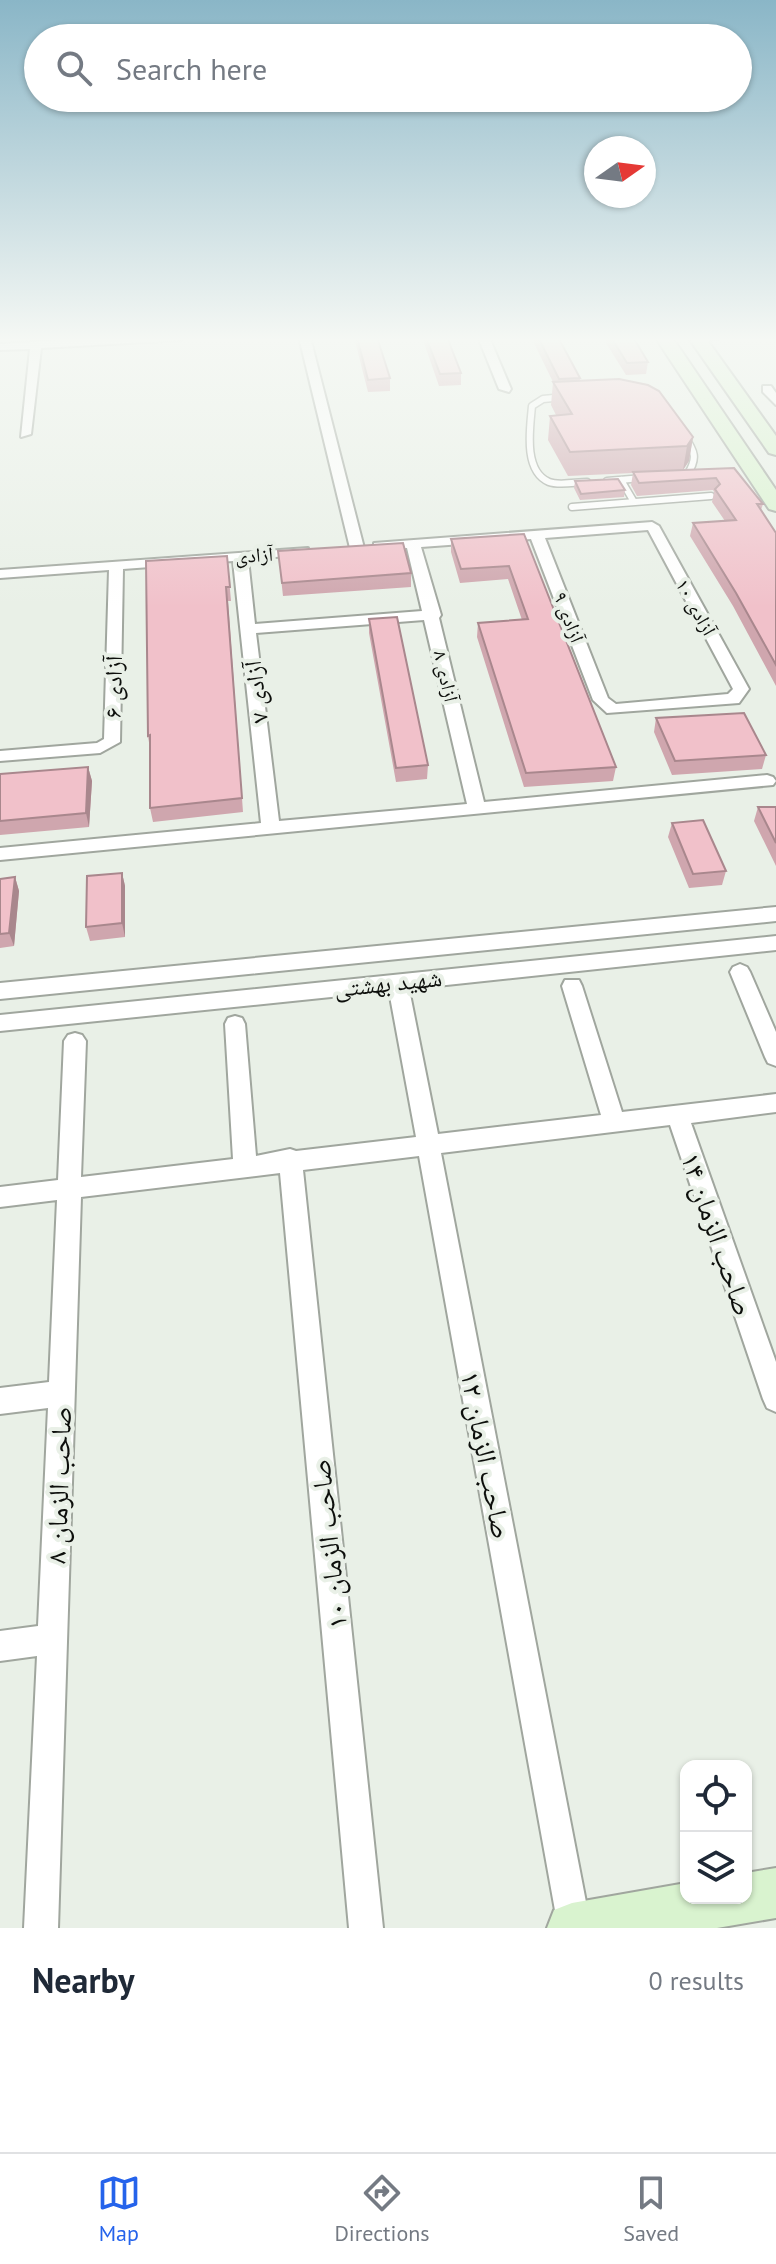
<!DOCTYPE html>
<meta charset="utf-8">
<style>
:root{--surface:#fff;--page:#f2f2f3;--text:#1f2937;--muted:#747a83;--line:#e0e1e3;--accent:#2563eb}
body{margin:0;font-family:"PT Sans","Noto Naskh Arabic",sans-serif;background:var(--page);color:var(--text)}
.controls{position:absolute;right:24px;bottom:24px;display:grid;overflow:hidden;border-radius:16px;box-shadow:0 2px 6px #0004}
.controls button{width:72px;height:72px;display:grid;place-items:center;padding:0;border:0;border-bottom:2px solid var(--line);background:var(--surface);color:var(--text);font:40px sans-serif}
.compass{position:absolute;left:584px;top:136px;width:72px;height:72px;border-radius:50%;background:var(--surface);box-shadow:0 2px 6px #0004;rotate:76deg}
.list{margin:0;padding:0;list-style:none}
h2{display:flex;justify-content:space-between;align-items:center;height:104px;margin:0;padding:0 32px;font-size:34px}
h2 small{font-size:26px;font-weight:400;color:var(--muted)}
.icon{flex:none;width:44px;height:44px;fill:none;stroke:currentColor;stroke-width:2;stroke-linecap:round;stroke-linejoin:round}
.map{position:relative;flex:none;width:776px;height:1928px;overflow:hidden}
.search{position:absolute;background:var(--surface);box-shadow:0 2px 6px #0004;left:24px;right:24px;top:24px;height:88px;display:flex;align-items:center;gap:20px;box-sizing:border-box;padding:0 28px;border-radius:44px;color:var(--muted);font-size:30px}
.sheet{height:224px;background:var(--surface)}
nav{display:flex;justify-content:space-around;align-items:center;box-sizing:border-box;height:112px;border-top:2px solid var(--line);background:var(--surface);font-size:22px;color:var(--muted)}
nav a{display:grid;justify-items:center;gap:4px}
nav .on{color:var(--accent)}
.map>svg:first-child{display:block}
</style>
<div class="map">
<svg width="776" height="1928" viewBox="0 0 776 1928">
<rect width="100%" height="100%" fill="#e9f0e7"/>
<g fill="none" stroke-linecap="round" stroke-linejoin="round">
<g stroke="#a0a69e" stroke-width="9">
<path id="lane" d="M564,397l-21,2 -11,7c-2,22 -9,65 17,76 10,4 27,0 38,0
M684,435c11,17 14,23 3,40
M621,480l13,22
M607,481l36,-3
M572,507l139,-11"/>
</g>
<g stroke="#a0a69e" stroke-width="4">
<path id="street" d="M114,337h73l-5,3 -141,8 -10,86 -10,3 9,-88 -30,1v-6z
M299,337h11l54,211 -2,3h-10l-2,-3z
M478,337h11l22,52 -2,3 -10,-3z
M694,337h36l-32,5z
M763,386h8l5,7v12l-13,-13z
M652,522l7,4 90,163 -10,14 -132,10 -14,-13 -62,-161 -110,8 20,68 -2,3 45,184 283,-27 6,2 3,4 -3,4 -773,75v-12l261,-25 -28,-262 -110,8 -3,173 -20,11 -100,8v-10l97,-8 7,-4 5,-169 -109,8v-8l308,-22v6l-5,1 -55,4 7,65 167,-13 -15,-63 -33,1v-6zM648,530l85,159 -5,5 -112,10 -8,-6 -63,-160zM424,620l43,184 -188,17 -23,-188z
M776,907v14l-776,78v-16z
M776,936v14l-367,39 29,145 163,-19 -39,-129 3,-6h14l3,6 40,126 154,-18v18l-85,11 85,239v50l-9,-4 -4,-9 -93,-274 -229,28 150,775 -33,-1 -139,-771 -116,14 80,758h-34l-69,-755 -199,24 -23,731h-34l13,-272 -37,5v-30l38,-5 10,-218 -48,6v-26l49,-6 8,-182 -57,7v-20l58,-7 6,-139 4,-6 7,-2 7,2 4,6 -5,136 152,-18 -8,-135 3,-6 7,-2 7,2 3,6 11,132 34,-7 6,2 120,-14 -27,-146 -389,40v-16z
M740,964l7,3 3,5 26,60v34l-8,-3 -3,-6 -35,-85 3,-5z"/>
</g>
<g stroke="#a0a69e" stroke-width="4">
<path id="secondary" d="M655,337h17l104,153v21l-7,-2z
M688,337h17l71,99v19l-7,-2z
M776,1868v50l-59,10h-170l7,-18 18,-7 114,-20v15h60v-25z"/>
</g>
<use href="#lane" stroke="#fff" stroke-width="6"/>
<use href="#street" fill="#fff" fill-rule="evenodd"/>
<use href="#secondary" fill="#d9f3cf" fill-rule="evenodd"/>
</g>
<path fill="#cfa6ae" d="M354,337h23l13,41v13l-22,1z
M422,337h25l14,36v12l-22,1z
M531,337h27l22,41v2l113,57 -4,24 -6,9 51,-2 29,36 -2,6 15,23v153l-43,-80 -43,-70 3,-13 32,-2 -13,-19 2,-10 -1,-2 -76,6 -6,-11 2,-12 -65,3 -20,-36 2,-24 6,-1 -5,-10 2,-23z
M606,337h27l15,25 -2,12 -20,1 -20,-32z
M575,481l50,9 -1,7 -44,3 -6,-12z
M524,534l92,233 -3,14 -89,6 -47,-150 1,-14 44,-3 -14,-41 -48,4 -9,-31v-13z
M278,551l133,22v14l-128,9z
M227,556l4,45h-3l15,211 -90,10 -3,-14v-59l-2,-13z
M369,619l59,146 -1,14 -31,3 -27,-149z
M656,718l110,37 -4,14 -90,6 -18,-43z
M88,767l4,14 -3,46 -89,8v-61z
M758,807h18v59l-22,-45z
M672,823l54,48 -4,14 -33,3 -21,-51z
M122,873l3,13v51l-35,4 -4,-14z
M15,877l4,14 -5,55 -14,2v-69z"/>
<path fill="#a9878d" d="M693,437l-4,24 -6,9 4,-24z
M88,767l4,14 -3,46 -3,-14z
M122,873l3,13v51l-3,-14z
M15,877l4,14 -5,55 -5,-13z"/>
<path fill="#f1c1ca" stroke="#a9878d" stroke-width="2" d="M357,337h20l13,41 -22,2z
M426,337h21l14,36 -21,1z
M538,337h20l22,41 -21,1z
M611,337h22l15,25 -21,1z
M619,379l29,6 11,6 34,46 -6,9 -117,6 -20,-36 22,-2 -19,-32z
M734,468l29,36h-6l19,29v132l-40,-72 -43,-70 43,-3 -21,-31 5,-5 -4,-6 -77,5 -6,-11z
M618,479l7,11 -44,4 -6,-13z
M524,534l92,233 -90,6 -48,-150 50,-4 -19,-53 -48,3 -10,-30z
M403,543l8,30 -129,10 -4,-32z
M227,556l3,31h-4l16,211 -92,10v-73l-2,1 -2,-175z
M397,617l31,148 -32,3 -27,-149z
M744,713l22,42 -91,6 -19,-43z
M88,767l-2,46 -86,8v-47z
M758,807h18v36z
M703,820l23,51 -33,3 -21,-51z
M122,873v50l-36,4 1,-51z
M15,877l-6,56 -9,1v-55z"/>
<linearGradient id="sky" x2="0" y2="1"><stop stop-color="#8ab6c7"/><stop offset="0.56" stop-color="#f5f8f4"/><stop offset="1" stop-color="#f5f8f4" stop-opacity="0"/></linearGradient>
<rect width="776" height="607" fill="url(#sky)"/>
<g text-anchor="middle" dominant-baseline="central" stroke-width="8" stroke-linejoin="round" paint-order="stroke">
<g font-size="20" fill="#0d0f0c" stroke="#e9f0e7">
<text transform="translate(254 555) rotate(-4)">آزادی</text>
<text transform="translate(696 607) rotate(61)">آزادی ۱۰</text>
<text transform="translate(569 617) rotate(69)">آزادی ۹</text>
<text transform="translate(446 676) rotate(77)">آزادی ۸</text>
</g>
<g font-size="24" fill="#0d0f0c" stroke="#e9f0e7">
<text transform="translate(113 687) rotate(-89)">آزادی ۶</text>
<text transform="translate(256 692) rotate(-97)">آزادی ۷</text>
<text transform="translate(388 983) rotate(-6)">شهید بهشتی</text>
</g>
<g font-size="28" fill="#0d0f0c" stroke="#e9f0e7">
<text transform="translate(718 1234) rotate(71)">صاحب الزمان ۱۴</text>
<text transform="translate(487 1455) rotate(79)">صاحب الزمان ۱۲</text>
<text transform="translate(58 1485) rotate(-88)">صاحب الزمان ۸</text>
<text transform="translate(328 1544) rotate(-96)">صاحب الزمان ۱۰</text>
</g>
</g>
</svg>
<div class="controls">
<button><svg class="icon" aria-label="locate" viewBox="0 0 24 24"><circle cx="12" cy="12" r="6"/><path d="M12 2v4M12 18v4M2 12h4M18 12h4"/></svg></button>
<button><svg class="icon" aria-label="layers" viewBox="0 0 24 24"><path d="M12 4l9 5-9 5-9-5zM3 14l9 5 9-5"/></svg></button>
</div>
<svg class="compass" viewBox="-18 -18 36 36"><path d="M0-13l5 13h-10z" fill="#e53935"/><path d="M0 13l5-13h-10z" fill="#747a83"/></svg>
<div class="search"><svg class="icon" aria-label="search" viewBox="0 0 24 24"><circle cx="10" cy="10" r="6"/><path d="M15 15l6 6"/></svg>Search here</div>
</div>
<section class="sheet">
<h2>Nearby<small>0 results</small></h2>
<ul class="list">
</ul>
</section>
<nav>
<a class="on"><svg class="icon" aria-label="map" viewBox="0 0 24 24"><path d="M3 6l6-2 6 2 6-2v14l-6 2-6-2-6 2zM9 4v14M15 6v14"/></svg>Map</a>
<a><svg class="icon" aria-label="directions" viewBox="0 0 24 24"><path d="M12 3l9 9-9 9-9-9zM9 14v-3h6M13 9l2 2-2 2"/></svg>Directions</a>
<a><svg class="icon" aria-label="saved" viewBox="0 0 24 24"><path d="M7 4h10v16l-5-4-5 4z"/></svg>Saved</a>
</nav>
